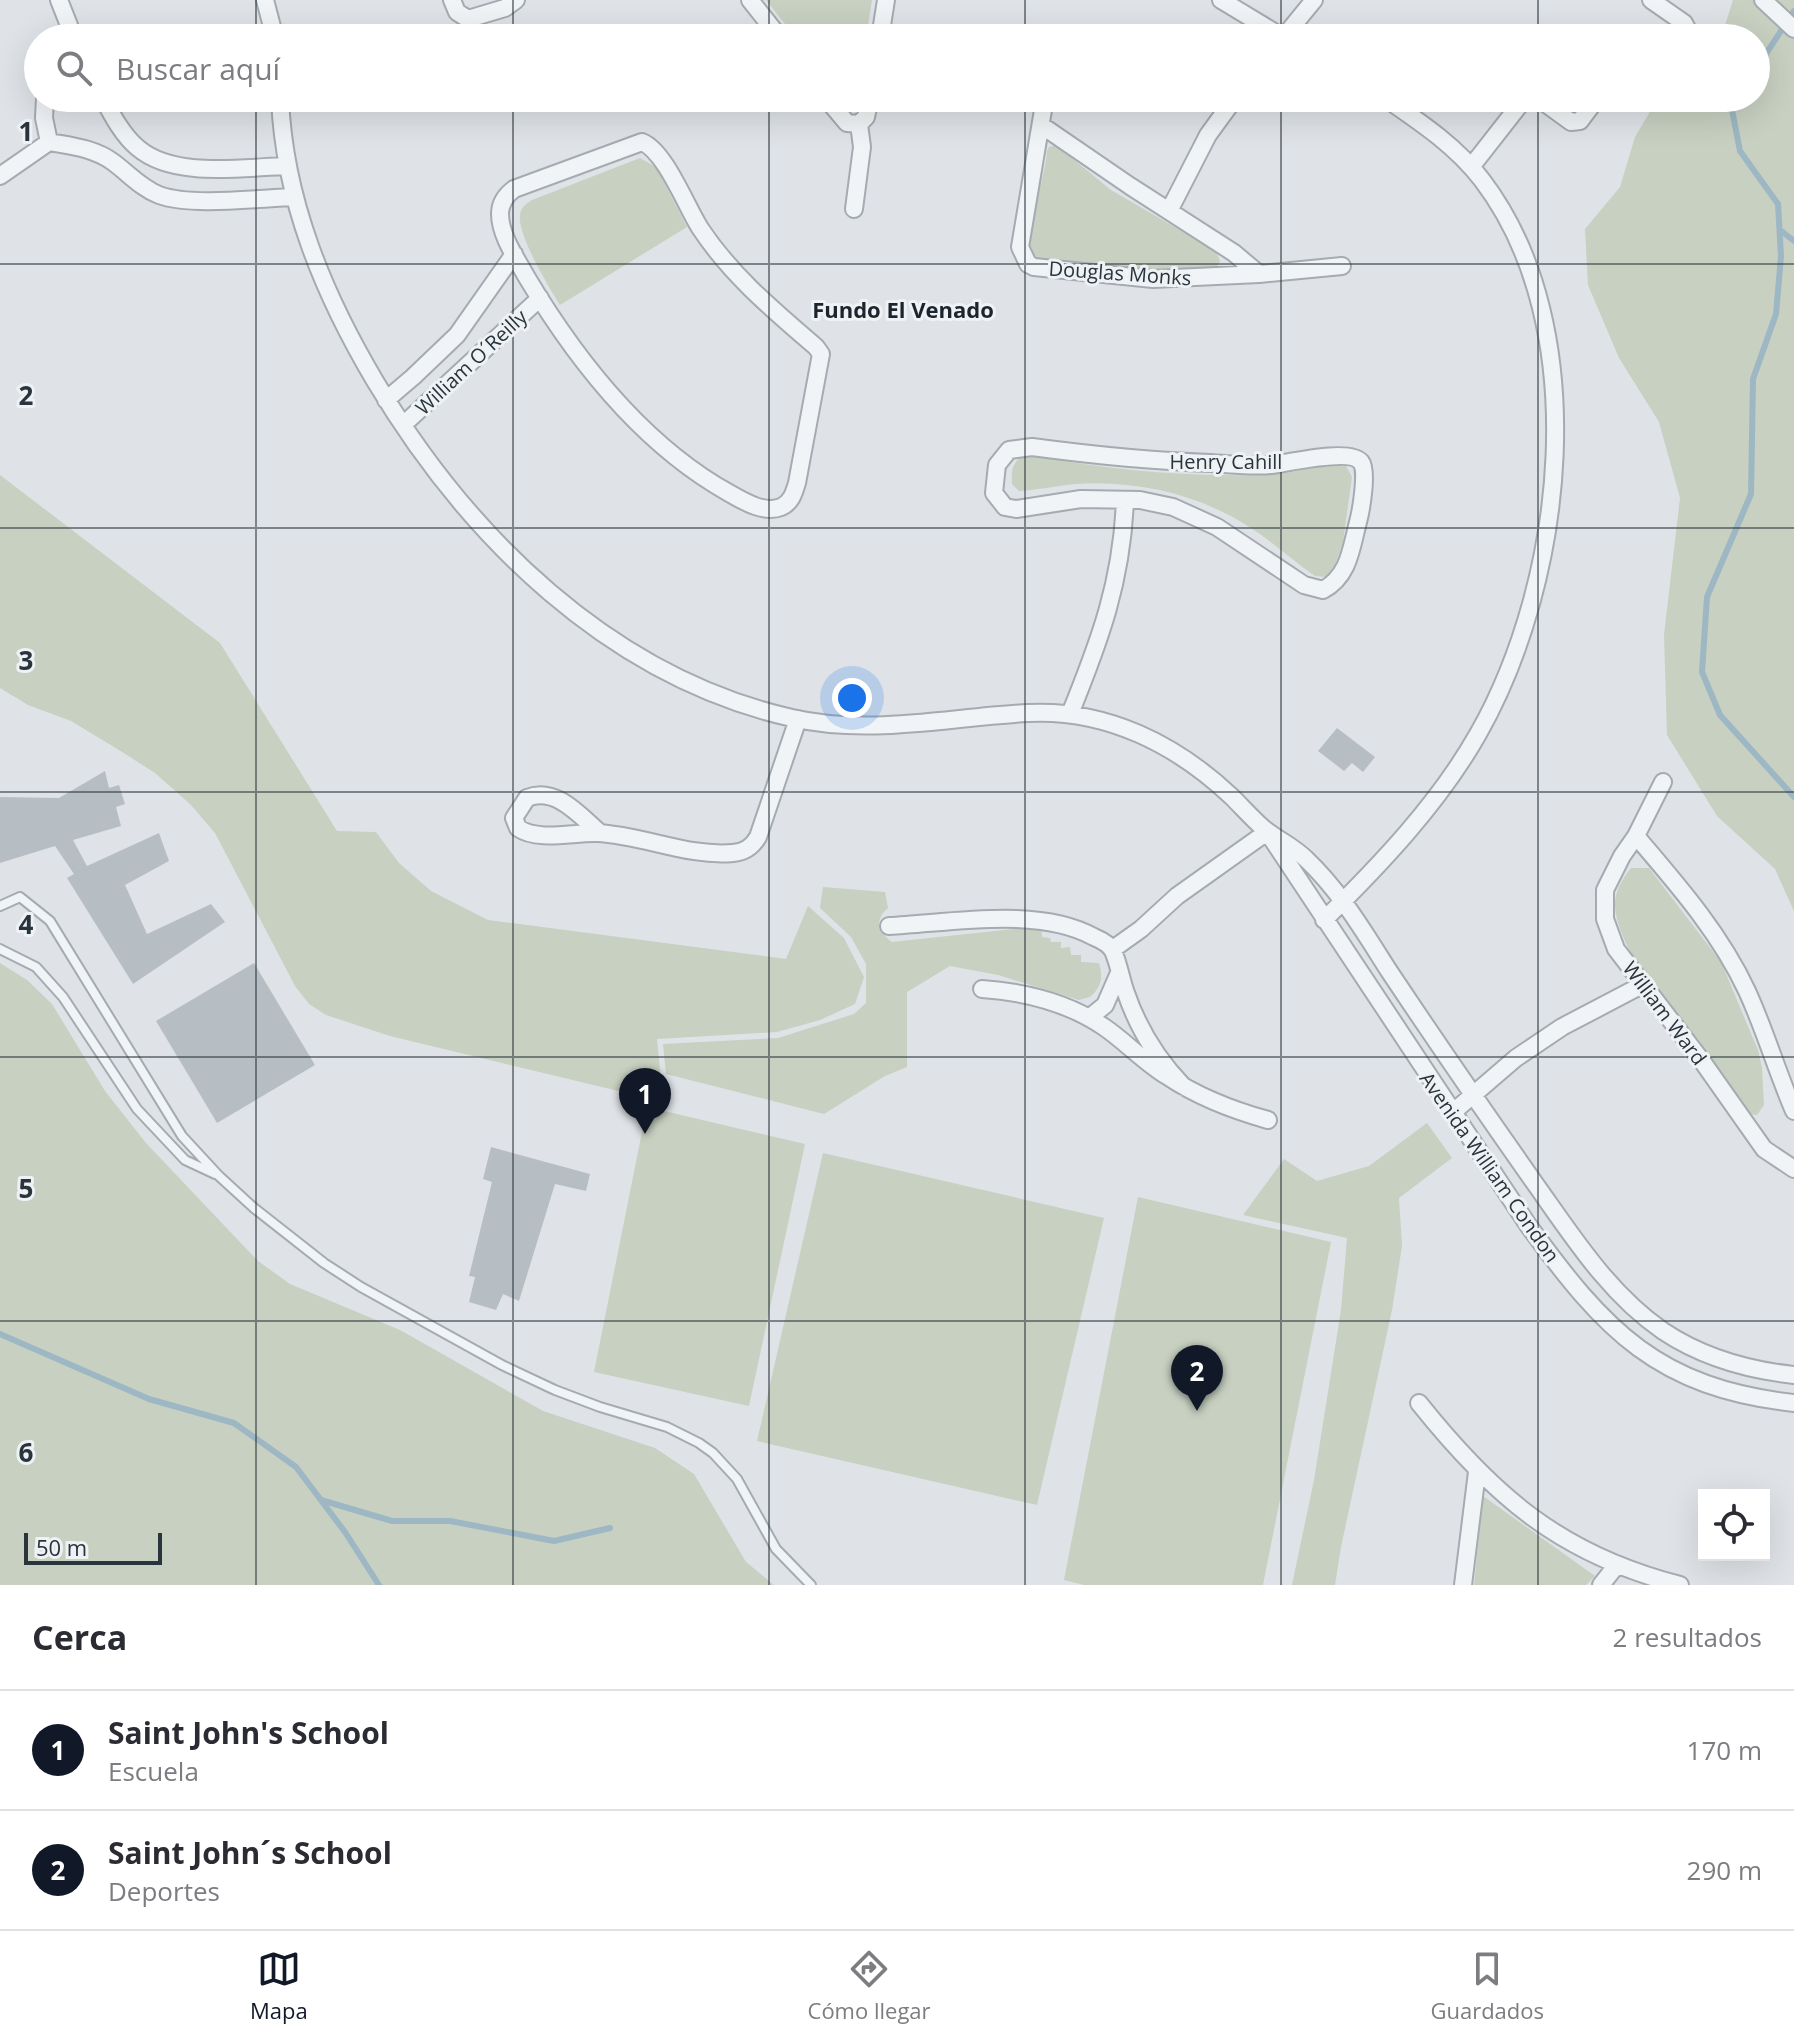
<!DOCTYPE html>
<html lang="es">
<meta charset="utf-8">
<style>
:root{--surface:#fff;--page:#f7f7f7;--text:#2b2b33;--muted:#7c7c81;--line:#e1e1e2;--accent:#111827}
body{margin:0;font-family:"Open Sans",sans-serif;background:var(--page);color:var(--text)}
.controls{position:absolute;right:24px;bottom:24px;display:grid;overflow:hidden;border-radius:0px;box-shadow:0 8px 32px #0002}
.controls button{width:72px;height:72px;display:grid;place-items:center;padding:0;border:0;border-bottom:2px solid var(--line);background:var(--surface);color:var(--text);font:40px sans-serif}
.scale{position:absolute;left:24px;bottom:20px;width:138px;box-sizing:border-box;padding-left:8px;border:4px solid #29343c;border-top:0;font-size:22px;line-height:28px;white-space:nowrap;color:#29343c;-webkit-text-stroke:6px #eef2f5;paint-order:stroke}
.you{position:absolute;left:852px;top:698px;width:28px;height:28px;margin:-20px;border:6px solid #fff;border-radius:50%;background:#1a73e8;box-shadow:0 0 0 12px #1a73e833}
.badge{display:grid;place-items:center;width:52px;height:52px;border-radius:50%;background:var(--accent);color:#fff;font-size:26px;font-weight:700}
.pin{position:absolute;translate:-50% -66px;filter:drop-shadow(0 2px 4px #0008)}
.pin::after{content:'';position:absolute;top:42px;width:28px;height:24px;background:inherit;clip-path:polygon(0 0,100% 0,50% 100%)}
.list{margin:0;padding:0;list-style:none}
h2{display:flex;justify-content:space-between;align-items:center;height:104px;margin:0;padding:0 32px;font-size:34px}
h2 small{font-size:26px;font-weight:400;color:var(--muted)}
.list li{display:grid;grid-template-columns:52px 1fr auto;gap:24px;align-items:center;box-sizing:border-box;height:120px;padding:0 32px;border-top:2px solid var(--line)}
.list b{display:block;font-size:30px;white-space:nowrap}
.list p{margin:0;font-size:26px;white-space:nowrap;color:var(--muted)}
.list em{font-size:26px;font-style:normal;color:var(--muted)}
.icon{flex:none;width:44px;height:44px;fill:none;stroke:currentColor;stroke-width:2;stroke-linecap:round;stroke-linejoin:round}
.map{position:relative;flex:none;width:1794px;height:1585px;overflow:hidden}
.search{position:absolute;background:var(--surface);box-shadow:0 8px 32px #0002;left:24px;right:24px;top:24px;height:88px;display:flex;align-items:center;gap:20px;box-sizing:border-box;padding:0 28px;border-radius:44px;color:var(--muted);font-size:30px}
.sheet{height:344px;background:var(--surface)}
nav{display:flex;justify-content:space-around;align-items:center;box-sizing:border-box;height:112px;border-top:2px solid var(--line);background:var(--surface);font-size:22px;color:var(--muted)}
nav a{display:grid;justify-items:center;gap:4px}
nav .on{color:var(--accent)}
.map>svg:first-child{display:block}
</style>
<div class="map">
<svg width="1794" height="1585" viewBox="0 0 1794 1585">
<rect width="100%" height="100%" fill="#dfe3e7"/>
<path fill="#c7d0c1" d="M766,0h106l-6,38h-70z
M1733,0h61v911l-19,-42 -58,-53 -50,-81 -3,-100 16,-137 -21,-76 -40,-64 -31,-73 -3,-56 35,-42 15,-50 16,-27 22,-12h83v-60h-35z
M1056,145l55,45 105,61 4,10 -5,9c-59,2 -124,4 -181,-12l-4,-3c-7,-30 15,-71 17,-104l2,-4z
M640,158l16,9 31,60 -127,78c-11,-18 -43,-70 -40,-90 1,-8 6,-11 12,-15z
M1030,455c77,15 158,22 237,20 22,-1 59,-12 79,-9l6,11 -9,65 -10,29 -8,6 -10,-1c-22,-15 -41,-33 -64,-48 -52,-34 -115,-48 -176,-44 -19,2 -37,6 -56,7l-7,-7c-1,-15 1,-27 18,-29z
M0,475l220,168 117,188 39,1 23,31 32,28 57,29 298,39 22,-53 36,32 20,39 -9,27 -35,16 -43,12 -120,7 6,61 -32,-6 -241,-58 -64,-21 -17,-11 -14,-18 -80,-153 -24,-28 -36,-32 -36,-23 -48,-29 -43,-16 -28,-17z
M1631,868h18l72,94 37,88 4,18 2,37 -7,10 -9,-1c-36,-47 -129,-152 -133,-207 -1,-14 7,-28 16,-39z
M823,887l62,5 3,16c-14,12 -10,24 4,34l149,-16 1,11 8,1 1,4h10v6l9,-1 1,8h10v7l18,1c4,14 3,24 -9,34l-11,3 -81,-25 -48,-9 -43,26v75l-22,9 -61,38 -158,-40 -3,-30 115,-6 76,-24 12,-11v-39l-15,-27 -31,-29z
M0,963l27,17 25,24 53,87 41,52 112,118 32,23 110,46 143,81 112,37 39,26 52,88 28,23h-774z
M647,1107l158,37 -56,262 -155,-34z
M1427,1123l25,35 -53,40 3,48 -10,64 -51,237 -6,38h-43l22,-105 27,-170 6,-72 -104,-23 41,-56 33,22 52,-15z
M823,1153l281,65 -67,287 -280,-64z
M1138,1197l193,45 -68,343h-179l-20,-5z
M1483,1496l112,80 -9,9h-112z"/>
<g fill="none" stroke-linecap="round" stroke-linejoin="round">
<path stroke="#9db7c4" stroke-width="6" d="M1756,69l38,-58
M1739,98l-7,12 8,41 38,53 3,52 -5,58 -23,65 -2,115 -44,103 -5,75 18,43 74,82
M1780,230l14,11
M0,1334l149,65 85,24 62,44 49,65 34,53
M321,1500l71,21h58l104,20 56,-13"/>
</g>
<path fill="#b7bec3" d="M1337,728l38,29 -12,15 -11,-9 -8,8 -26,-20z
M105,771l4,17 10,-3 6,19 -9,3 5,19 -48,14 14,26 72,-33 10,28 -44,24 22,49 64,-30 14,18 -92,62 -66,-106 7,-4 -19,-28 -55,17v-66l59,1z
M254,963l61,102 -98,58 -61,-102z
M491,1147l99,27 -4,17 -31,-7 -36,117 -16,-7 -7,16 -27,-8 6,-25 -6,-1 23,-94 -9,-3z"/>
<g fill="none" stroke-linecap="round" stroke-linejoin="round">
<g stroke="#a5abb0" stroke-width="12">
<path id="lane" d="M0,906l20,-9 30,24 132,215 37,40 35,32 70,55 37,24 141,78 53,25 45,17 67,20 32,16 14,10 24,26 39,70 35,36
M0,949l36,18 27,30 74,112 48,51 30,14"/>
</g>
<g stroke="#a5abb0" stroke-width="20">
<path id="street" d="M59,0l15,38
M265,0l10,38
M452,0l5,12 11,7 37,-11 11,-8
M750,0l30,38
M1221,0l63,38
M1651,0l33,23 8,15
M1763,0l31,29
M880,38l6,-38
M1283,38l31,-38
M45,98l-1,20 5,24
M103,98c9,17 20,38 35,50 36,31 106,19 150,18
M280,98c4,102 44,197 95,283 93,156 235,296 417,337 79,18 157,-1 236,-5 78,-4 148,31 204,84 10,10 20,21 30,30 14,12 31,19 44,32 34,32 58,73 83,112 48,72 97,143 147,214 37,52 73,109 127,146 39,26 84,39 131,44
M826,98l21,25 12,1
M1045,98l-25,149 8,17 6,3 119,12 106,-5 83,-8
M1538,98l33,24 9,-1 12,-16v-7
M859,124l7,-7 4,-19
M1041,125l89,61 104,67 25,21
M642,142c23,9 44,64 58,86 31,47 73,82 116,119l5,7 -24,129c-3,10 -6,20 -16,24 -17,7 -38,-6 -52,-14 -86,-48 -153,-133 -203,-217 -10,-18 -26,-41 -26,-62 0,-11 6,-19 14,-25z
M1471,167l54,-69
M0,176l49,-34c22,4 45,6 64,20 15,11 28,26 46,33 32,12 100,3 136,2
M854,209l8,-62 -3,-23
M1169,211l39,-76 27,-37
M386,400l27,-23 44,-42 57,-81
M403,425l137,-127
M1032,447c60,8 118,14 178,16 20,1 41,4 61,2 17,-2 79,-17 90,-3 7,9 0,49 -3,60 -7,27 -9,54 -35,68l-19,-5 -87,-58 -44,-20 -33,-7 -59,-1 -65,10 -11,-2 -11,-14 3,-28 12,-15z
M1070,714c30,-74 52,-133 55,-214
M600,833c-20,-17 -44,-47 -73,-35l-13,20 4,10c21,14 55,4 79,5 46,2 90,24 136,20 12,-1 19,-6 25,-16l40,-118
M1270,836l258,389c77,106 130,163 266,178
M1636,836l27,-54
M1324,920c56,-55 115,-117 154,-186 87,-153 116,-407 4,-554 -26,-34 -62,-58 -97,-82
M889,926c62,-3 150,-20 205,11 7,3 16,8 19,14 6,13 8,29 13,42 12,35 31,66 57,93
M1113,949l28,-20 36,-33 90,-64
M982,989c44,3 85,13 122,38 22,15 40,35 63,49 31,21 65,34 101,44
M1089,1018l16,-13 14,-32
M1794,1111c-17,-39 -29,-81 -47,-120 -27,-58 -70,-107 -111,-155l-14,20 -17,34v29l11,30 86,112 62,88 30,20
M1452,1113l64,-55 46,-31 80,-42
M1419,1403c75,94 143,152 261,182
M1463,1585l14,-113
M1601,1585l15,-19"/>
</g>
<use href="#lane" stroke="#f1f4f6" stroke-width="8"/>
<use href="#street" stroke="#f1f4f6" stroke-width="16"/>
</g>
<path fill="none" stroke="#29343c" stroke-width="2" stroke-opacity="0.55" d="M256,0v38M513,0v38M769,0v38M1025,0v38M1281,0v38M1538,0v38M256,98v1487M513,98v1487M769,98v1487M1025,98v1487M1281,98v1487M1538,98v1487M0,264h1794M0,528h1794M0,792h1794M0,1057h1794M0,1321h1794"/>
<g text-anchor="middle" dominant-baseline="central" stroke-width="6" stroke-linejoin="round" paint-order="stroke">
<g font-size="20" fill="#29343c" stroke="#eef2f5">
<text transform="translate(1120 273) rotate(4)">Douglas Monks</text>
<text transform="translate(471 362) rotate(-43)">William O´Reilly</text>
<text x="1226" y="461">Henry Cahill</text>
<text transform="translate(1665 1013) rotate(53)">William Ward</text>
<text transform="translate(1490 1167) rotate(55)">Avenida William Condon</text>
</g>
<g font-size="22" font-weight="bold" fill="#1c252d" stroke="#eef2f5">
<text x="903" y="309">Fundo El Venado</text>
</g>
</g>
<g font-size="26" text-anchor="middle" font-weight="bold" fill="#29343c" stroke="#eef2f5" stroke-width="6" stroke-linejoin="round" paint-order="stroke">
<text x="26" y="141">1</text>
<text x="26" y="405">2</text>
<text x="26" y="670">3</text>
<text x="26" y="934">4</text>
<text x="26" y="1198">5</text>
<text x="26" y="1462">6</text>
</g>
</svg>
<div class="controls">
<button><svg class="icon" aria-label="locate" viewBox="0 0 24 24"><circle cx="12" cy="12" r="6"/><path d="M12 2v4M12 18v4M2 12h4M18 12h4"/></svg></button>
</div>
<div class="scale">50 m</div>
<div class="you"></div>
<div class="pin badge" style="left:645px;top:1134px">1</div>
<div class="pin badge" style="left:1197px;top:1411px">2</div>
<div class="search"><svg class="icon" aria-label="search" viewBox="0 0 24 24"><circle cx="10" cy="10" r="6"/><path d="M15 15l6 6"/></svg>Buscar aquí</div>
</div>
<section class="sheet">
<h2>Cerca<small>2 resultados</small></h2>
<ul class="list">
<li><span class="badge">1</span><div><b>Saint John's School</b><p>Escuela</p></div><em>170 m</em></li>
<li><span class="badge">2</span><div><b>Saint John´s School</b><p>Deportes</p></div><em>290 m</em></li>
</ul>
</section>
<nav>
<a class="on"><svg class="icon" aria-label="map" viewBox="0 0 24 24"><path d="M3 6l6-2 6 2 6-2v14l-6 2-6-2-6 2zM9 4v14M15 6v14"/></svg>Mapa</a>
<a><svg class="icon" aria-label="directions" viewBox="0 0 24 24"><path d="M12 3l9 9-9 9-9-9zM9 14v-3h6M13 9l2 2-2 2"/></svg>Cómo llegar</a>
<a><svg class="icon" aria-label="saved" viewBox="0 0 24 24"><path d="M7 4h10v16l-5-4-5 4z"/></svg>Guardados</a>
</nav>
